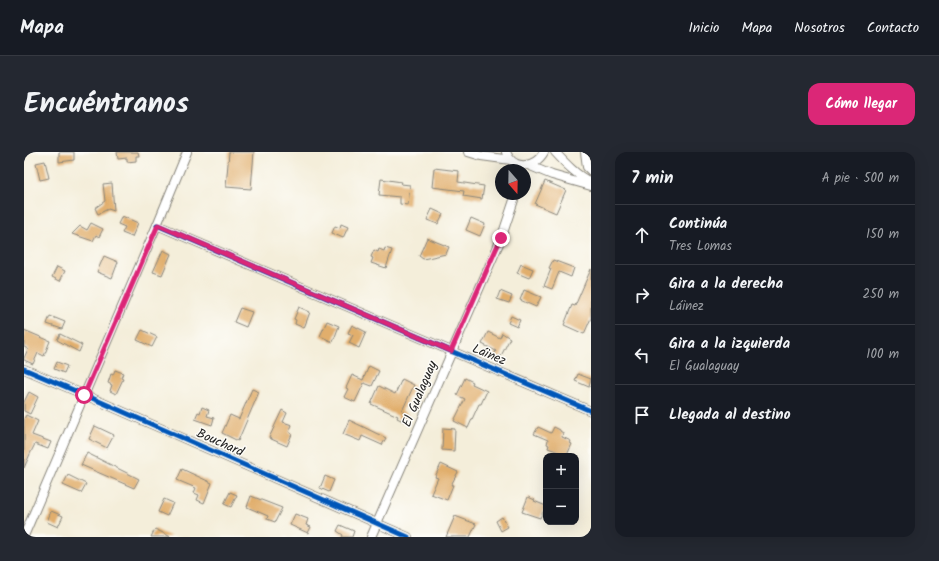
<!DOCTYPE html>
<html lang="es">
<meta charset="utf-8">
<style>
:root{--surface:#171b24;--page:#242831;--text:#f1f3f6;--muted:#9ea1a6;--line:#363941;--accent:#db2777}
body{margin:0;font-family:Kalam,sans-serif;background:var(--page);color:var(--text)}
.controls{position:absolute;right:12px;bottom:12px;display:grid;overflow:hidden;border-radius:8px;box-shadow:0 4px 16px #0002}
.controls button{width:36px;height:36px;display:grid;place-items:center;padding:0;border:0;border-bottom:1px solid var(--line);background:var(--surface);color:var(--text);font:20px sans-serif}
.compass{position:absolute;left:471px;top:12px;width:36px;height:36px;border-radius:50%;background:var(--surface);box-shadow:0 4px 16px #0002;rotate:160deg}
.stop{position:absolute;width:12px;height:12px;margin:-9px;border:3px solid #db2777;border-radius:50%;background:#fff}
.stop.end{background:#db2777;border-color:#fff;box-shadow:0 1px 4px #0008}
.list{margin:0;padding:0;list-style:none}
h2{display:flex;justify-content:space-between;align-items:center;height:52px;margin:0;padding:0 16px;font-size:17px}
h2 small{font-size:13px;font-weight:400;color:var(--muted)}
.list li{display:grid;grid-template-columns:26px 1fr auto;gap:12px;align-items:center;box-sizing:border-box;height:60px;padding:0 16px;border-top:1px solid var(--line)}
.list b{display:block;font-size:15px;white-space:nowrap}
.list p{margin:0;font-size:13px;white-space:nowrap;color:var(--muted)}
.list em{font-size:13px;font-style:normal;color:var(--muted)}
.icon{flex:none;width:22px;height:22px;fill:none;stroke:currentColor;stroke-width:2;stroke-linecap:round;stroke-linejoin:round}
.map{position:relative;flex:none;width:567px;height:385px;overflow:hidden;border-radius:12px}
header{display:flex;align-items:center;gap:24px;box-sizing:border-box;height:56px;padding:0 20px;background:var(--surface);border-bottom:1px solid var(--line)}
header strong{font-size:19px}
nav{display:flex;gap:22px;margin-inline-start:auto;font-size:14px}
.intro{display:flex;align-items:center;justify-content:space-between;box-sizing:border-box;height:96px;padding:0 24px}
h1{margin:0;font-size:28px}
.button{padding:10px 18px;border-radius:12px;background:var(--accent);color:#fff;font-size:14px;font-weight:700}
main{display:flex;gap:24px;padding:0 24px}
aside{flex:1;background:var(--surface);border-radius:12px;box-shadow:0 4px 16px #0002}
.map>svg:first-child{display:block}
</style>
<header>
<strong>Mapa</strong>
<nav><a>Inicio</a><a>Mapa</a><a>Nosotros</a><a>Contacto</a></nav>
</header>
<div class="intro"><h1>Encuéntranos</h1><a class="button">Cómo llegar</a></div>
<main>
<div class="map">
<svg width="567" height="385" viewBox="0 0 567 385">
<rect width="100%" height="100%" fill="#fdfcf7"/>
<filter id="ink" filterUnits="userSpaceOnUse"><feTurbulence type="fractalNoise" baseFrequency=".025" numOctaves="2"/><feDisplacementMap in="SourceGraphic" scale="8" xChannelSelector="R" yChannelSelector="G"/><feConvolveMatrix kernelMatrix="1 2 1 2 8 2 1 2 1" color-interpolation-filters="sRGB"/></filter>
<filter id="wash" filterUnits="userSpaceOnUse"><feTurbulence type="fractalNoise" baseFrequency=".012" numOctaves="4" result="noise"/><feDisplacementMap in="SourceGraphic" scale="16" xChannelSelector="R" yChannelSelector="G"/><feGaussianBlur stdDeviation="0.9" result="paint"/><feColorMatrix in="noise" values="0 0 0 0 0 0 0 0 0 0 0 0 0 0 0 0 0 1.4 0 .05"/><feComposite in="paint" operator="in"/></filter>
<g filter="url(#wash)">
<rect width="100%" height="100%" fill="#f4eeda"/>
<g id="blocks">
<path fill="#e1ae6c" d="M35,0h15v8l-15,2z
M93,0h21l1,4h-3v5l-9,1v-4l-9,1z
M205,0h25l-3,37 -25,-2z
M21,9l4,17 -9,2 -4,-17z
M410,16l25,3 -1,11 26,4 -2,13 -19,-3 1,-5 -32,-4z
M357,27l21,3 -1,2 9,1 -2,20 -8,-1v-7l-21,-2z
M521,29l21,9 -10,23 -21,-9z
M88,31l2,28 -6,-2 -10,5 -3,-6 10,-7 -2,-17z
M408,57l11,5 -5,10 -11,-4z
M98,64l16,7 -6,14 -10,-4 3,-6 -7,-3z
M447,66l14,6 -5,12 -14,-6z
M67,71l12,6 -4,8 -3,-2 -3,6 -21,-7 8,-8 7,4z
M317,72l7,3 -5,11 -11,-5 3,-7 5,2z
M403,86l22,9 -3,7 -23,5 -4,-3z
M361,96l7,2 -6,18 -15,-5 2,-5 -2,-1 3,-7 4,2 1,-3 5,2z
M139,98l8,4 -9,21 -9,-3z
M80,104l14,6 -6,16 -15,-6z
M529,108l21,8 -3,9 -12,-5 -7,17 -8,-3 7,-17 -2,-1z
M497,112l12,5 -4,9 -12,-5z
M33,115l8,4 -5,10 -8,-4z
M567,117v49l-7,16 -20,-9 8,-20 3,1z
M500,138l17,7 -5,10 -16,-7z
M476,139l12,5 -3,7 -12,-4z
M275,155l11,5 -6,16 -9,-4 1,-4 -2,-1z
M216,156l12,4 -6,15 -12,-5z
M26,164l15,6 -3,7 -15,-5z
M487,164l9,4 -3,7 -9,-4z
M303,169l12,5 -6,16 -13,-6z
M328,173l14,7 -7,16 -10,-5 4,-8 -5,-2z
M0,178l26,11 -6,15 -6,-3 -5,11 -9,-4v-2l4,-9 -4,-2z
M118,178l15,7 -5,10 -15,-7z
M464,180l12,6 2,-5 8,5 -10,20 -6,-3 2,-4 -14,-7z
M36,182l22,11 -3,7 -22,-12z
M33,210l10,4 -3,7 -10,-4z
M345,214l10,5 -7,15 -8,-3 -9,19 -11,-5 4,-8 -2,-1 6,-13 11,5z
M91,218l8,3 -2,5 2,1 -7,15 -6,-3 2,-6 -4,-2 3,-9 2,1z
M554,222l13,5 -2,8 -14,-6z
M441,226l8,4 -1,2 15,7 -6,13h-2l-11,24 -14,-7 11,-22 -8,-4z
M378,227l12,6 -12,26 6,3 -3,8 -8,-4 1,-2 -27,-12 8,-18 16,8z
M228,237l7,3 -21,49 -16,-8 8,-18 9,4z
M5,240l9,5 -8,17 -6,-3v-9z
M178,255l7,3 -2,6 7,2 -2,7 -17,-6 3,-7 2,1z
M258,258l5,3 -4,9 9,3 -3,7 3,2 -5,12 -18,-8z
M2,263l12,6 -6,14 19,7 -3,7 -13,-5 -5,10 -6,14v-49z
M325,268l37,18 -4,7 -20,-9 -2,5 -17,-7z
M71,274l19,9 -7,13 -18,-9z
M514,275l13,6 3,-6 6,3v1l3,2 -1,4 9,4 -1,2 2,1 -5,11 -19,-7 1,-3 -2,-1 1,-4 -14,-6z
M419,276l12,1 -1,22 -12,-1z
M63,301l52,26 -5,9 -53,-23z
M417,312l17,8 -7,13h2l-6,15 -16,-6 7,-16 -3,-1z
M158,317l30,14 -8,20 -7,-3 2,-5 -5,-2 2,-5 -19,-8z
M44,323l18,9 -5,9 -18,-8z
M301,324l9,4 -5,12 -9,-4z
M206,340l7,3 -6,12 -7,-3z
M227,344l31,12 -7,14 -8,-3 1,-3 -21,-9z
M504,345l7,3 -1,1 12,5 -6,12 -18,-6z
M140,347l9,4 -6,13 -9,-4z
M27,359l12,5 -5,11 -11,-5z
M271,362l13,5 -2,6 5,2 -3,6 -18,-8z
M431,364l21,8 -6,13h-24z
M478,365l6,10 -7,4 -5,-10z
M316,373l14,6 -2,6h-10l1,-2 -6,-4z
M131,377l16,8h-20z"/>
</g>
</g>
<g filter="url(#ink)">
<use href="#blocks" fill-opacity="0" stroke="#88857b" stroke-width="1"/>
<g fill="none" stroke-linecap="round" stroke-linejoin="round">
<g stroke="#88857b" stroke-width="10">
<path id="minor" d="M444,0l13,4 30,4
M482,0c7,19 29,16 38,0
M531,0c10,11 22,24 36,30
M561,0l2,15 4,4
M504,13l24,10 39,11
M133,73l434,186
M0,217l61,26 323,142
M0,384l133,-311 30,-73
M347,385l130,-298 15,-45"/>
</g>
<use href="#minor" stroke="#fff" stroke-width="8"/>
<g stroke="#fdfcf7" stroke-width="8">
<path id="cycleway" d="M133,73l434,186
M0,217l61,26 323,142"/>
</g>
<use href="#cycleway" stroke="#0057b8" stroke-width="5"/>
</g>
</g>
<g fill="none" stroke-linecap="round" stroke-linejoin="round" filter="url(#ink)">
<path stroke="#db2777" stroke-width="5" d="M60,243l74,-170 293,126 50,-113"/>
</g>
<g text-anchor="middle" dominant-baseline="central" stroke-width="3" stroke-linejoin="round" paint-order="stroke">
<g font-size="13" fill="#1c1c1c" stroke="#fdfcf7">
<text transform="translate(465 203) rotate(23)">Láinez</text>
<text transform="translate(396 242) rotate(-67)">El Gualaguay</text>
<text transform="translate(196 291) rotate(24)">Bouchard</text>
</g>
</g>
</svg>
<div class="controls">
<button>+</button>
<button>−</button>
</div>
<svg class="compass" viewBox="-18 -18 36 36"><path d="M0-13l5 13h-10z" fill="#e53935"/><path d="M0 13l5-13h-10z" fill="#9ea1a6"/></svg>
<div class="stop" style="left:60px;top:243px"></div>
<div class="stop end" style="left:477px;top:86px"></div>
</div>
<aside>
<h2>7 min<small>A pie · 500 m</small></h2>
<ul class="list">
<li><svg class="icon" aria-label="ahead" viewBox="0 0 24 24"><path d="M12 20V5M6 11l6-6 6 6"/></svg><div><b>Continúa</b><p>Tres Lomas</p></div><em>150 m</em></li>
<li><svg class="icon" aria-label="right" viewBox="0 0 24 24"><path d="M7 20v-9h11M14 6l5 5-5 5"/></svg><div><b>Gira a la derecha</b><p>Láinez</p></div><em>250 m</em></li>
<li><svg class="icon" aria-label="left" viewBox="0 0 24 24"><path d="M17 20v-9H6M10 6l-5 5 5 5"/></svg><div><b>Gira a la izquierda</b><p>El Gualaguay</p></div><em>100 m</em></li>
<li><svg class="icon" aria-label="arrive" viewBox="0 0 24 24"><path d="M6 21V4h12l-3 4 3 4H6"/></svg><div><b>Llegada al destino</b></div></li>
</ul>
</aside>
</main>
